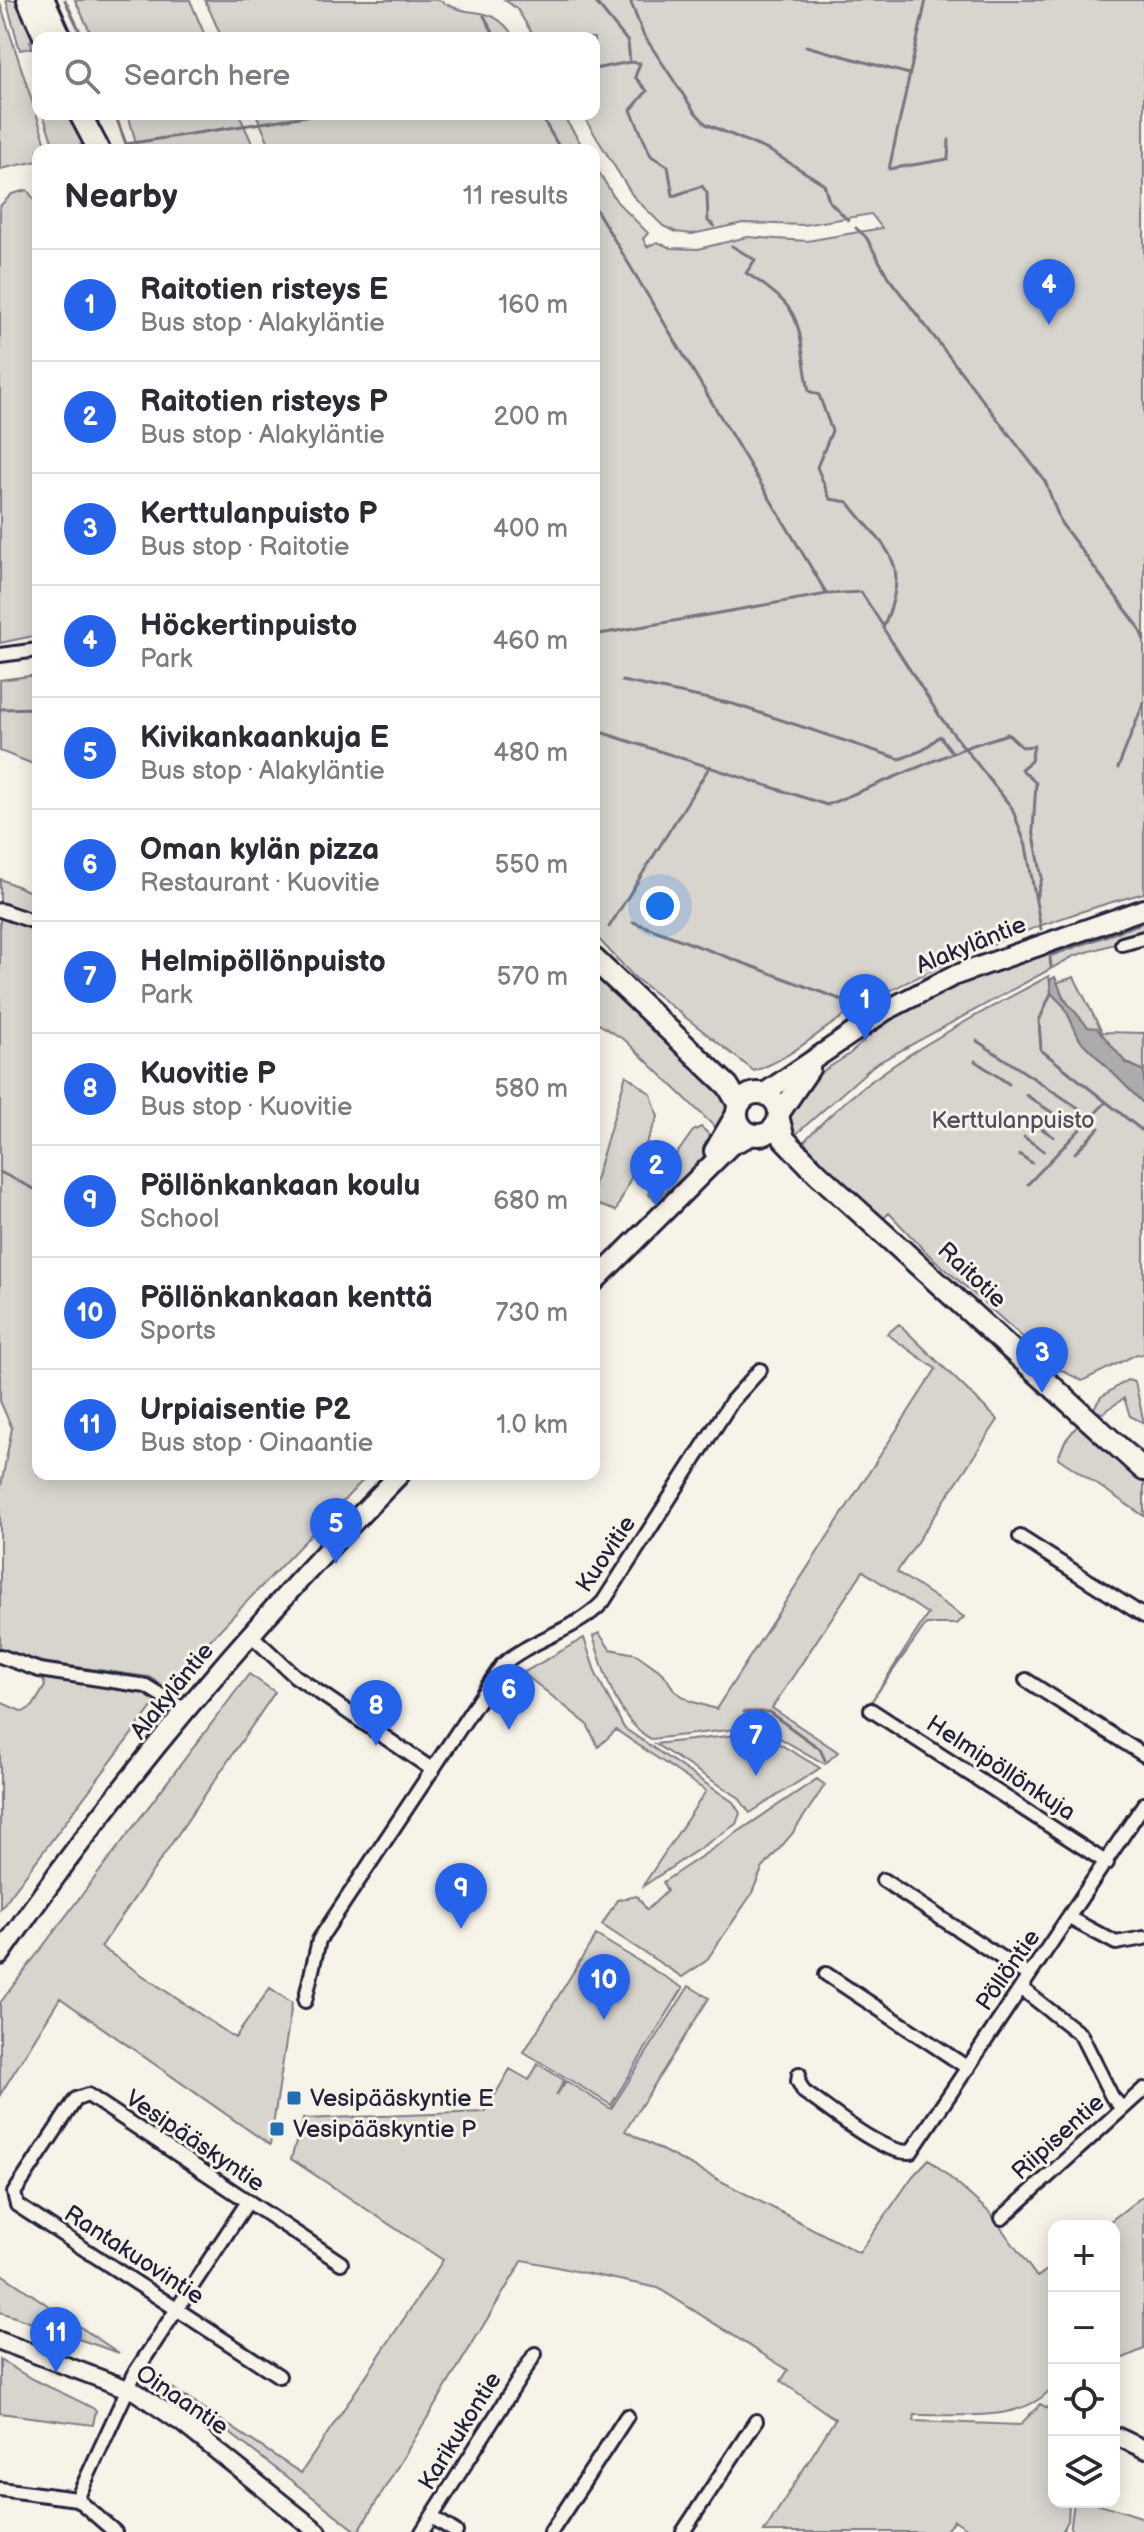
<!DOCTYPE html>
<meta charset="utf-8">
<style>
:root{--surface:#fff;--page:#f2f2f3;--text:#2b2b33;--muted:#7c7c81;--line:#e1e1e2;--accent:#2563eb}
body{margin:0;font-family:"Balsamiq Sans",sans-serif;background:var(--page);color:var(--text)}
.controls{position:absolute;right:24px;bottom:24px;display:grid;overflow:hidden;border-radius:16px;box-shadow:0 4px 20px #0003}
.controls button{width:72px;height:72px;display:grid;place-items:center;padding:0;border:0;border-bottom:2px solid var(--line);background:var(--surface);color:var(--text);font:40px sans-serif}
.you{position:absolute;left:660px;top:906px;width:28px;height:28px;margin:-20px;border:6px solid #fff;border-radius:50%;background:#1a73e8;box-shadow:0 0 0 12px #1a73e833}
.badge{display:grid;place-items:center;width:52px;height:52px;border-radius:50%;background:var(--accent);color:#fff;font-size:26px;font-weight:700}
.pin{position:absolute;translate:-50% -66px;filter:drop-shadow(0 2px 4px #0008)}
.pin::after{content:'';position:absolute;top:42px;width:28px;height:24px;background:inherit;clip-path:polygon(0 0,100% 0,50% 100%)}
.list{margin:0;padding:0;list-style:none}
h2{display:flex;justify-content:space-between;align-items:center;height:104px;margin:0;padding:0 32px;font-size:34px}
h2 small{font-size:26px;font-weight:400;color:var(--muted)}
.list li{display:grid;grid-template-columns:52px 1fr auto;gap:24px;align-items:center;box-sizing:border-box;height:112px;padding:0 32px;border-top:2px solid var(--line)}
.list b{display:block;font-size:30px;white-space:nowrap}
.list p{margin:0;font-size:26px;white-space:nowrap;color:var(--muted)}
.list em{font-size:26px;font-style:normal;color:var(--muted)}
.icon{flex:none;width:44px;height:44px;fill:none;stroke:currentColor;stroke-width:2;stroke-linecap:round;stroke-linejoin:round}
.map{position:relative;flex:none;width:1144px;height:2532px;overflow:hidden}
.search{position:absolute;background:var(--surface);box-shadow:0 4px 20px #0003;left:32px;top:32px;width:568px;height:88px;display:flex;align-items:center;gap:20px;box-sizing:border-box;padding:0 28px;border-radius:16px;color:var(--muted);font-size:30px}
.panel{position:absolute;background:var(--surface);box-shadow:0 4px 20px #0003;left:32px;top:144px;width:568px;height:1336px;border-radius:16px}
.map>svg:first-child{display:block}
</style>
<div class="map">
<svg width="1144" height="2532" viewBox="0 0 1144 2532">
<rect width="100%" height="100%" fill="#f7f3e8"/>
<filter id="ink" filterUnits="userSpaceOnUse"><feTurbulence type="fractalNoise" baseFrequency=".0125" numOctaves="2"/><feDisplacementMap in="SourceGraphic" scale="16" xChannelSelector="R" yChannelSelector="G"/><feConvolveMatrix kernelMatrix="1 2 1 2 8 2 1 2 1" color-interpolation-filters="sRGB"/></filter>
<g filter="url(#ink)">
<path fill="#d8d5cf" stroke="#7d7c85" stroke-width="2" d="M6,0h15l14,38 -5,3 3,7 -13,2z
M75,0h115l16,38h-113z
M205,0h234c34,22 51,0 76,38h-293z
M505,0h639v893c-97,26 -191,64 -280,111 -39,20 -68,53 -110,67l-120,-94 -40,-43v-770l23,38 31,31 -5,6 4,8 10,-5 14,6 27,1 49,-12 60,4 75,-13 -11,-14 -67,11 -61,-2 -51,11 -16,-2 -13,-6 -30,-30 -51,-82h12v-76h-59l-18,-29z
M0,3l48,147h-10v11l-38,8z
M43,114h30l10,30 -12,6h-16z
M128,114h111l16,36h-117z
M256,114h306l23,36h-313z
M27,190l11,14v431l-38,8v-437l12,-12z
M38,675v91l-38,-15v-71z
M0,879l38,16v579h331l-204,213 -16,-10 -107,-15 -42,-14v-157l12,-63 -12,-27z
M1144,916v19l-70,21 -200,109 -80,71 -6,-5c-1,-46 27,-53 60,-76 16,-12 29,-30 46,-40 75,-46 167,-69 250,-99z
M594,971l137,129 -11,32 -94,-91 -32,-20z
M1049,976l2,17 13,13 16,34 64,64v251l-7,-1 -55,27 -23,-12 -133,-117 -37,-39 -7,7 -82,-74c67,-77 161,-122 249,-170z
M1074,977l28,55 42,1v38c-36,-16 -71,-53 -88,-88z
M626,1075l25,19 7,23 -42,94 -22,-8v-19z
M701,1127l14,13 -19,28 -41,32 -7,-6 45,-63z
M899,1324l99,96 -101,152 67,45 -7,7h-31l-55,78 57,-88 -65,-43 -91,137 66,44 -13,12 -56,-32 -16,-5 -102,12c-34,-19 -47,-67 -58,-103l6,-3 11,16 26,5 27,19 12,18 15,10 26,8 220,-340 -49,-35z
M1127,1380l8,2 9,41 -14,-7 -6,-18 -21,15 -11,-2 9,-14z
M1082,1420l62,58v38l-86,-58 7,-17z
M584,1638l12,36 28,54 109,74 7,11 -4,11 -94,63 64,-96 -90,-61 -18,17 -11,-23 -64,-51z
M249,1674l26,18 -174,255 134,91 35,-50 22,15 -22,142 -210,-147 -60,97v-92z
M42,1676l100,15 16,8 -158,210v-207l23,10 10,-6 12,-20z
M747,1734l19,2 54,32 -70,45 -12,-16 -83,-53z
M817,1779l8,6 -33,49 -30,35 -11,26 -45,66 -24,16 -80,-52 15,-25 20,-4 10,14 20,-19 -4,-9z
M596,1935l87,53 -72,117 -87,-53z
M689,1986l20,12 -84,133 234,122 54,-77 16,-17 61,54 47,64 17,-12v120c-29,39 -95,29 -139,30l-1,6 106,4 20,-21 14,7v91h15l-1,19 -6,11h-89l-19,-12 -9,12h-181l71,-113 -54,-38 7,-11 -130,-82 -135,-28 -165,272 -193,-149 136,90 142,-213 -152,-101 12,-40 182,-7 25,-43 19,11 9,-16 26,16 -8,16 10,-15 45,28z
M1144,2195v154l-30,13v-136h-10z
M0,2273l119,80 -119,-41z
M0,2359c30,22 64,33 96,51l-3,15 -93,-12z
M1074,2502h20l50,16v14h-74z"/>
<path fill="#aeabad" stroke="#76747f" stroke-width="2" d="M1055,977l9,22 24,28 9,1 29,35 18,8v33l-64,-64 -16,-34 -13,-13 -1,-13z"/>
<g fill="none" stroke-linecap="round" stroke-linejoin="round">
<path stroke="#76747f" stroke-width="3" d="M65,0l18,38
M594,0l34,42 2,20 10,1 -5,14 12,14 -16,19 20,46 17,10 5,30 29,-10 5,7 1,28 6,5
M630,0l13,34 51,77 12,13 64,27 54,33 5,17 19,19
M926,0l-37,169 59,-10 1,-19
M484,16l12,22
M806,46l103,28
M594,69l36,-7
M115,114l11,30 193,-30
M540,114l21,36
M594,206l233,388 34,-2 22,34
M856,228l10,9 22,40 157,204 16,42 77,103 6,14
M732,246l23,14 -9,13c62,38 50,51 63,118l10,4 13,36 -15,36 13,32 18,3c39,51 65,57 35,126l58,90 71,90 14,38 15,83
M594,635l233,-41
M622,681l111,23 167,55 23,-9 17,-14 12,16
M0,709l38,-1
M594,730l233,75 140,-58 41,-13 14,13 12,-1 -3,15 -10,8 15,14 -3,47 9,48 -6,20
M1118,768l26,-66
M633,922l228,85
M609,927l101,-161
M1049,948l2,19
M1052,955l92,-33
M1051,993l-12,28 2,29 103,82
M977,1041l106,70
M975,1061l34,23
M1026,1095l43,29
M1024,1117l30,20
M1024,1137l20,14
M1075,1153l24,-25
M1019,1154l13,9
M0,1172l38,19
M1028,1184l77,-81
M744,1712h25l51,37 5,11"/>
<g stroke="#22223b" stroke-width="18">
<path id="minor" d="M0,655l38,-5
M0,910l38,13
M1122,944l22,-6
M1020,1537l124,79
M250,1634l45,42 138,94
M0,1656l39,14 107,16 41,25
M1026,1680l118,75
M871,1710l236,153
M883,1880l146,96
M1071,1919l45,24 28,-5
M826,1974l142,94
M1021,1988l60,47 31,62 10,11
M305,2001l14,-61 183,-275c31,-27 72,-33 101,-63l129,-201 28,-31
M799,2074l-1,7 6,11c26,17 77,62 107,60l233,-348
M1002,2218l142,-129
M279,2376l-262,-171 -3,-12 62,-94 12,-4 253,168
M0,2489l77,10 38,33
M77,2499l59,-128 111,-168
M432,2517l24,15
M422,2532l113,-178
M551,2532l76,-116
M683,2532l73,-111"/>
</g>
<g stroke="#22223b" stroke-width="22">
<path id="tertiary" d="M0,2341l136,51 46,31 136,109
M1114,2435l30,14"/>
</g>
<g stroke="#22223b" stroke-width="24">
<path id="secondary" d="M763,1094l122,-83 68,-35 191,-67
M780,1113l30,-44
M714,1151l23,-39
M594,1282l137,-137 22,-10
M0,1955c117,-172 255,-333 400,-481"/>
</g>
<g stroke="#22223b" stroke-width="26">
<path id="primary" d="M28,0l17,38
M44,0l17,38
M80,114l19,36
M594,959l134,127 11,19
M737 1114a21 21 0 1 1 42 0a21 21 0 1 1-42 0Z
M779,1120l5,19 34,35 326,296"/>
</g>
<use href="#minor" stroke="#f7f3e8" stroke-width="12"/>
<use href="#tertiary" stroke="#f7f3e8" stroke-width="16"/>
<use href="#secondary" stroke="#f7f3e8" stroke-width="18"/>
<use href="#primary" stroke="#f7f3e8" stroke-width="20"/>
</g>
</g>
<g fill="#1f6fb2" stroke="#f7f3e8" stroke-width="3">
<rect x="286" y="2090" width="16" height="16" rx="4"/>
<rect x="269" y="2121" width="16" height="16" rx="4"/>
</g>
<g text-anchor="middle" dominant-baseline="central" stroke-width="6" stroke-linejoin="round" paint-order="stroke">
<g font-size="24" fill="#22223b" stroke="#f7f3e8">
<text transform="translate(971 945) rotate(-22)">Alakyläntie</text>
<text transform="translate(972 1275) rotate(43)">Raitotie</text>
<text transform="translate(606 1554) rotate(-56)">Kuovitie</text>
<text transform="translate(172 1691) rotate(-51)">Alakyläntie</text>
<text transform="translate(1001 1768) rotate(33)">Helmipöllönkuja</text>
<text transform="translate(1008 1970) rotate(-55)">Pöllöntie</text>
<text transform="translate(1058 2137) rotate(-42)">Riipisentie</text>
<text transform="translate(195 2141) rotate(34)">Vesipääskyntie</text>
<text transform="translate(134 2255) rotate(33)">Rantakuovintie</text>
<text transform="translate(182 2400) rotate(34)">Oinaantie</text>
<text transform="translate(460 2431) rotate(-58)">Karikukontie</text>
</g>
<g font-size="24" fill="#504f60" stroke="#f7f3e8">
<text x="1013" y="1120">Kerttulanpuisto</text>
</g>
<g font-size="24" fill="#22223b" stroke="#f7f3e8" text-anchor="start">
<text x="310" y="2098">Vesipääskyntie E</text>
<text x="293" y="2129">Vesipääskyntie P</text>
</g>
</g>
</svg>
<div class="controls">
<button>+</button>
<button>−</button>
<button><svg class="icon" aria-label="locate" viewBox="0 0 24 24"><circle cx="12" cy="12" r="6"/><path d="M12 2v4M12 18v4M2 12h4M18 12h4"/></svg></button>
<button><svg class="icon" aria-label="layers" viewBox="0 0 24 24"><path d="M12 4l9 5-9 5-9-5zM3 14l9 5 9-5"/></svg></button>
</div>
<div class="you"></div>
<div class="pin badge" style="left:865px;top:1040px">1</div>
<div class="pin badge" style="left:656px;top:1206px">2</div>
<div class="pin badge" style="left:1042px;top:1393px">3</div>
<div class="pin badge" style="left:1049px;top:325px">4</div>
<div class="pin badge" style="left:336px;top:1564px">5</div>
<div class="pin badge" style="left:509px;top:1730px">6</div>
<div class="pin badge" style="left:756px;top:1776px">7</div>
<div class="pin badge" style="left:376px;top:1746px">8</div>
<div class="pin badge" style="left:461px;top:1929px">9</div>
<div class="pin badge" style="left:604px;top:2020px">10</div>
<div class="pin badge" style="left:56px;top:2373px">11</div>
<div class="search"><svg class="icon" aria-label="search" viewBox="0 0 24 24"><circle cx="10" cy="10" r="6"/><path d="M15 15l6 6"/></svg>Search here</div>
<section class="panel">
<h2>Nearby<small>11 results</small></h2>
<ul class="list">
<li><span class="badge">1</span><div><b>Raitotien risteys E</b><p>Bus stop · Alakyläntie</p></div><em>160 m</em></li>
<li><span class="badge">2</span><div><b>Raitotien risteys P</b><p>Bus stop · Alakyläntie</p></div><em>200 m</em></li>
<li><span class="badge">3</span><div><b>Kerttulanpuisto P</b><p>Bus stop · Raitotie</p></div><em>400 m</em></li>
<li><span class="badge">4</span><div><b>Höckertinpuisto</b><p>Park</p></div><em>460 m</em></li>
<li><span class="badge">5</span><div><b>Kivikankaankuja E</b><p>Bus stop · Alakyläntie</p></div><em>480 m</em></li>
<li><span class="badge">6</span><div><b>Oman kylän pizza</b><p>Restaurant · Kuovitie</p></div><em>550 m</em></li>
<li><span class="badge">7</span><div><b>Helmipöllönpuisto</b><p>Park</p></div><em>570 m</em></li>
<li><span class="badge">8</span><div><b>Kuovitie P</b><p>Bus stop · Kuovitie</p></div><em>580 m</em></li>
<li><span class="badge">9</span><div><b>Pöllönkankaan koulu</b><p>School</p></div><em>680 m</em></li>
<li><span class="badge">10</span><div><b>Pöllönkankaan kenttä</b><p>Sports</p></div><em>730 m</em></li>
<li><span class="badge">11</span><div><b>Urpiaisentie P2</b><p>Bus stop · Oinaantie</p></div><em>1.0 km</em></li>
</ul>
</section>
</div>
